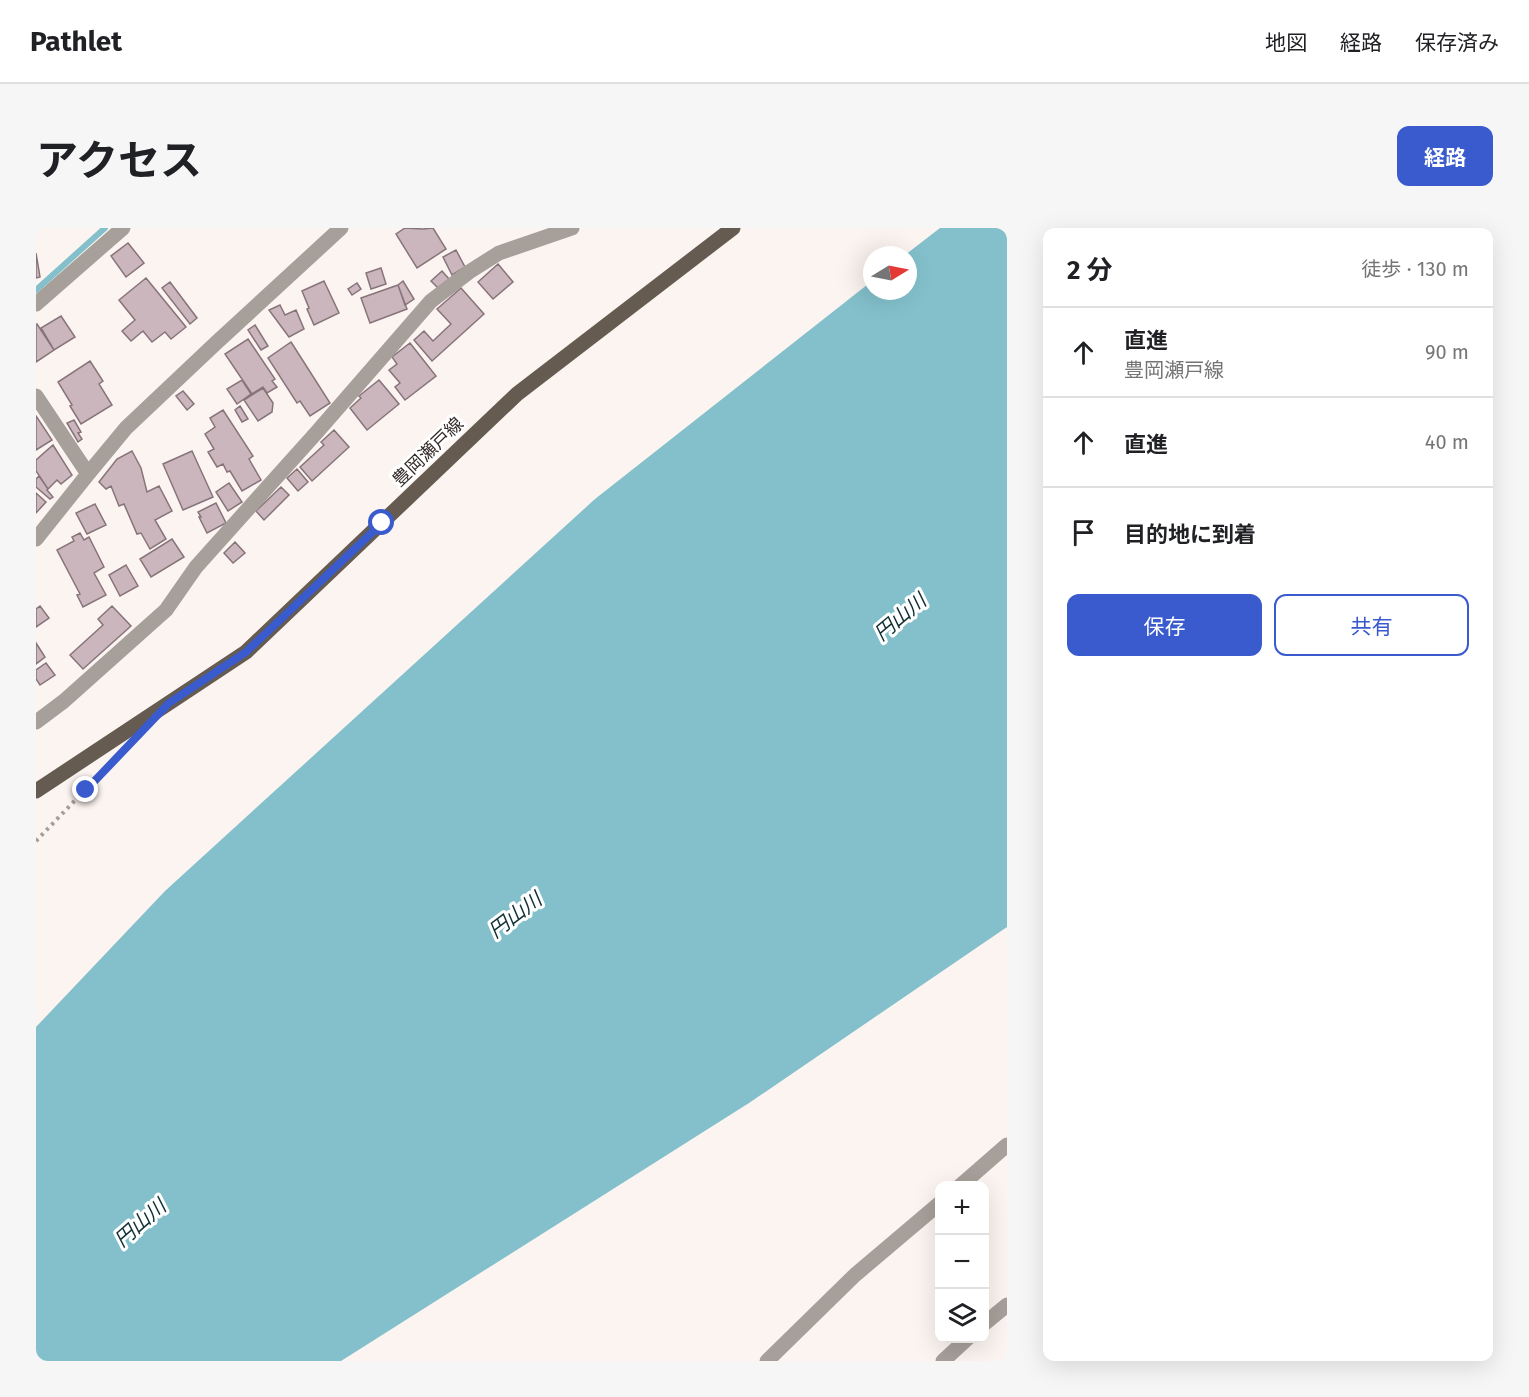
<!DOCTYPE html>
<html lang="ja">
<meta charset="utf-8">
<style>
:root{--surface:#fff;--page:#f6f6f6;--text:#202124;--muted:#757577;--line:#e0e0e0;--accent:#3a5bcd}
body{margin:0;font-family:"Fira Sans","Noto Sans JP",sans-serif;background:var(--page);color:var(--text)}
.controls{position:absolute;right:18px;bottom:18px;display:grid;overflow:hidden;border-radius:12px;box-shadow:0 6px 24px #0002}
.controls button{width:54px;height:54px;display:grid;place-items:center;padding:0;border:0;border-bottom:2px solid var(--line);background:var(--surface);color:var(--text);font:30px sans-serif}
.compass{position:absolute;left:827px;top:18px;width:54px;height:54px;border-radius:50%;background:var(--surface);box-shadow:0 6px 24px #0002;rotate:80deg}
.stop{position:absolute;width:18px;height:18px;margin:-14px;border:4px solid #3a5bcd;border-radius:50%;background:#fff}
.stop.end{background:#3a5bcd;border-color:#fff;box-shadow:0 2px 6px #0008}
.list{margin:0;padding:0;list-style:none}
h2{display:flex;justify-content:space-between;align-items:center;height:78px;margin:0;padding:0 24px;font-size:26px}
h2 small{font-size:20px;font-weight:400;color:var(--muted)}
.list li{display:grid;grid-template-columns:39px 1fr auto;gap:18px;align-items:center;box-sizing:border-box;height:90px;padding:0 24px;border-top:2px solid var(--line)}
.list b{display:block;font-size:22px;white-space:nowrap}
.list p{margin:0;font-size:20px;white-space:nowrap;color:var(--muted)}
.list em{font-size:20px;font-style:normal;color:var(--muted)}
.actions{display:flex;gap:12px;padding:18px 24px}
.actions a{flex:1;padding:14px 0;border:2px solid var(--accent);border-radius:12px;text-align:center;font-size:21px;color:var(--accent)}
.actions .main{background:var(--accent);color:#fff}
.icon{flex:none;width:33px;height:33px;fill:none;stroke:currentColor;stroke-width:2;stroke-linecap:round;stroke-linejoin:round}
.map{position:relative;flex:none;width:971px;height:1133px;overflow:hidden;border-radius:12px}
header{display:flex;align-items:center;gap:36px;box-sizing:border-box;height:84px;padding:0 30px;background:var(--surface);border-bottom:2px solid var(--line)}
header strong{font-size:28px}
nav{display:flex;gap:33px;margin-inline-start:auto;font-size:21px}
.intro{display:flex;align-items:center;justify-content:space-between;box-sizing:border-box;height:144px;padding:0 36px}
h1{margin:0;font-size:42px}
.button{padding:15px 27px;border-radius:12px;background:var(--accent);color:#fff;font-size:21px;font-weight:700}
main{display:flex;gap:36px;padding:0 36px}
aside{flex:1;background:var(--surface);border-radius:12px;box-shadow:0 6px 24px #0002}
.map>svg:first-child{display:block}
</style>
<header>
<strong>Pathlet</strong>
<nav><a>地図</a><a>経路</a><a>保存済み</a></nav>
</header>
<div class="intro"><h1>アクセス</h1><a class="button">経路</a></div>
<main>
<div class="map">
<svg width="971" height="1133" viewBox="0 0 971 1133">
<rect width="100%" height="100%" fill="#fcf4f0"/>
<path fill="#83c0cb" d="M904,0h67v699l-258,176 -408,258h-305v-334l129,-136 430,-392 277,-218v10h36v-36h-3z"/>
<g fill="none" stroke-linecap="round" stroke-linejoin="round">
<path stroke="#83c0cb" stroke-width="6" d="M0,62l69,-62"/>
</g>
<path fill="#cbb6bd" stroke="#87747b" stroke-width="1.5" d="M369,0l18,1 10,-1 13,21 -29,19 -21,-34z
M92,15l16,20 -18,14 -15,-21z
M420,22l9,17 -13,8 -9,-18z
M0,25l4,24 -4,1z
M462,36l15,18 -20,17 -15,-17z
M345,40l5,16 -15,5 -5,-16z
M406,43l7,8 -11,9 -7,-7z
M110,50l40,49 -15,12 -6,-7 -13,10 -9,-11 -12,10 -9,-10 13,-11 -16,-20z
M288,53l15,32 -25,12 -7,-16 2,-1 -7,-17z
M367,53l11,18 -9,6 -7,-20z
M134,54l27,36 -7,6 -28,-36z
M321,55l4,6 -9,6 -4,-6z
M362,57l9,24 -37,14 -9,-25z
M425,60l23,26 -52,47 -18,-21 10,-9 9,10 18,-17 -14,-15z
M244,77l5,10 11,-5 8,19 -15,8 -20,-27z
M25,88l14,21 -21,13 -13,-22z
M1,96l17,26 -18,12v-37z
M219,97l13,21 -7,4 -13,-20z
M212,111l27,40 -3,2 5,6 -10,6 -4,-6 -11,7 -27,-40z
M255,114l39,61 -20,13 -10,-15 -3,2 -29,-45z
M374,115l26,33 -31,24 -10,-13 5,-4 -11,-13 8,-6 -5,-7z
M54,133l13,20 -4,3 13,21 -31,19 -11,-18 2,-1 -14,-23z
M206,152l9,14 -14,10 -10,-15z
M343,152l20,24 -32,26 -17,-22 11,-10 -2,-2z
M227,160l10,15 -1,9 -14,9 -14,-21z
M147,163l11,13 -7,6 -11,-14z
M204,178l8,13 -6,3 -7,-12z
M187,182l30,46 -4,3 12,21 -19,11 -12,-20 -3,1 -4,-8 -6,3 -9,-15 6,-3 -9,-15 10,-7 -5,-9z
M0,188l16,24 -16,10z
M38,192l7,12 -3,1 4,6 -4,3 -11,-19z
M298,202l15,17 -37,34 -12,-14 24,-22 -3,-3z
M17,217l19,30 -11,9 -4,-4 -9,9 -12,-18v-11z
M96,223l9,17 6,24 12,-6 13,25 -17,9 11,19 -16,10 -9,-16 -4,1 -13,-30 -5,2 -8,-20 -5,3 -7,-7 18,-23z
M156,223l21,46 -30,13 -20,-46z
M261,241l11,13 -10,9 -11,-13z
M3,248l9,13 -1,1 6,7 -3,2 -14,-12v-8z
M193,255l13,19 -14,9 -12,-19z
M245,259l8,8 -25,25 -8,-9z
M0,265l10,9 -10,11z
M180,275l10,20 -19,10 -8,-16h2l-3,-5z
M59,276l11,21 -19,9 -11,-21z
M44,305l4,7 5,-3 15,30 -10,6 12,22 -23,12 -6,-12 3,-1 -23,-44 17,-9 -2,-4z
M136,311l12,18 -33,20 -11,-18z
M199,314l10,11 -12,10 -9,-10z
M90,337l12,21 -18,10 -11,-21z
M4,378l9,12 -13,9v-18z
M76,378l19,20 -48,43 -13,-14 33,-30 -5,-6z
M0,415l9,14 -9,7z
M10,435l9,12 -15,10 -4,-6v-9z"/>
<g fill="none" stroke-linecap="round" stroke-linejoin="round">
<path stroke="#a59d9a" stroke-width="4" stroke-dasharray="3 4.5" stroke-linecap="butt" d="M0,613l74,-77"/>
<path stroke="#a7a09a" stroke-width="15" d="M0,76l87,-76
M0,168l52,78
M0,311l52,-65 38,-46 90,-85 125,-115
M0,494l28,-21 102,-91 30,-43 121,-135 114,-131 38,-29 30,-19 73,-25
M924,958l47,-41
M948,1096l23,-19
M731,1133l88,-86 85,-72
M907,1133l25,-23"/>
<path stroke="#655b50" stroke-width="15" d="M0,563l210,-139 271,-258 216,-166"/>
</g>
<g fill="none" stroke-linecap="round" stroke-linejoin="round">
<path stroke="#3a5bcd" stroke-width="8" d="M50,562l83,-87 77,-51 136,-129"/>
</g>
<g text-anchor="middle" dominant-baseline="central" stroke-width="6" stroke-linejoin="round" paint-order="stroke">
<g font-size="18" fill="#342c29" stroke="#fff">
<text transform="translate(392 224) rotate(-44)">豊岡瀬戸線</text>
</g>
<g font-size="20" font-style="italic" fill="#113035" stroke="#fff">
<text transform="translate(864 389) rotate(-40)">円山川</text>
<text transform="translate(479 687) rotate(-37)">円山川</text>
<text transform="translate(104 995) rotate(-41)">円山川</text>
</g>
</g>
</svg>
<div class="controls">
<button>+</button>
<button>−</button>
<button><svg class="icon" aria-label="layers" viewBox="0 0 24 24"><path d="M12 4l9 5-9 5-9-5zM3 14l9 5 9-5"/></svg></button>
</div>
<svg class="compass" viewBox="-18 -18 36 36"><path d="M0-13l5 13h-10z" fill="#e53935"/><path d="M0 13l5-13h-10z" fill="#757577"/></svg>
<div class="stop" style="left:346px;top:295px"></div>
<div class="stop end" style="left:50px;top:562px"></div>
</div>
<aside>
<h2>2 分<small>徒歩 · 130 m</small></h2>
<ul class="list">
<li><svg class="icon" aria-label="ahead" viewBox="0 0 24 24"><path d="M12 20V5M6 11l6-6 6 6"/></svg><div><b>直進</b><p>豊岡瀬戸線</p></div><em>90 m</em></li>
<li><svg class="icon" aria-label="ahead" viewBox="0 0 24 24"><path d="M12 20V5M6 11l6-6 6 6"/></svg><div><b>直進</b></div><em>40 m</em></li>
<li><svg class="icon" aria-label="arrive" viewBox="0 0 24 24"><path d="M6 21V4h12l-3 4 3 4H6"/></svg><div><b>目的地に到着</b></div></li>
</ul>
<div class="actions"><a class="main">保存</a><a>共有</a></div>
</aside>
</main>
